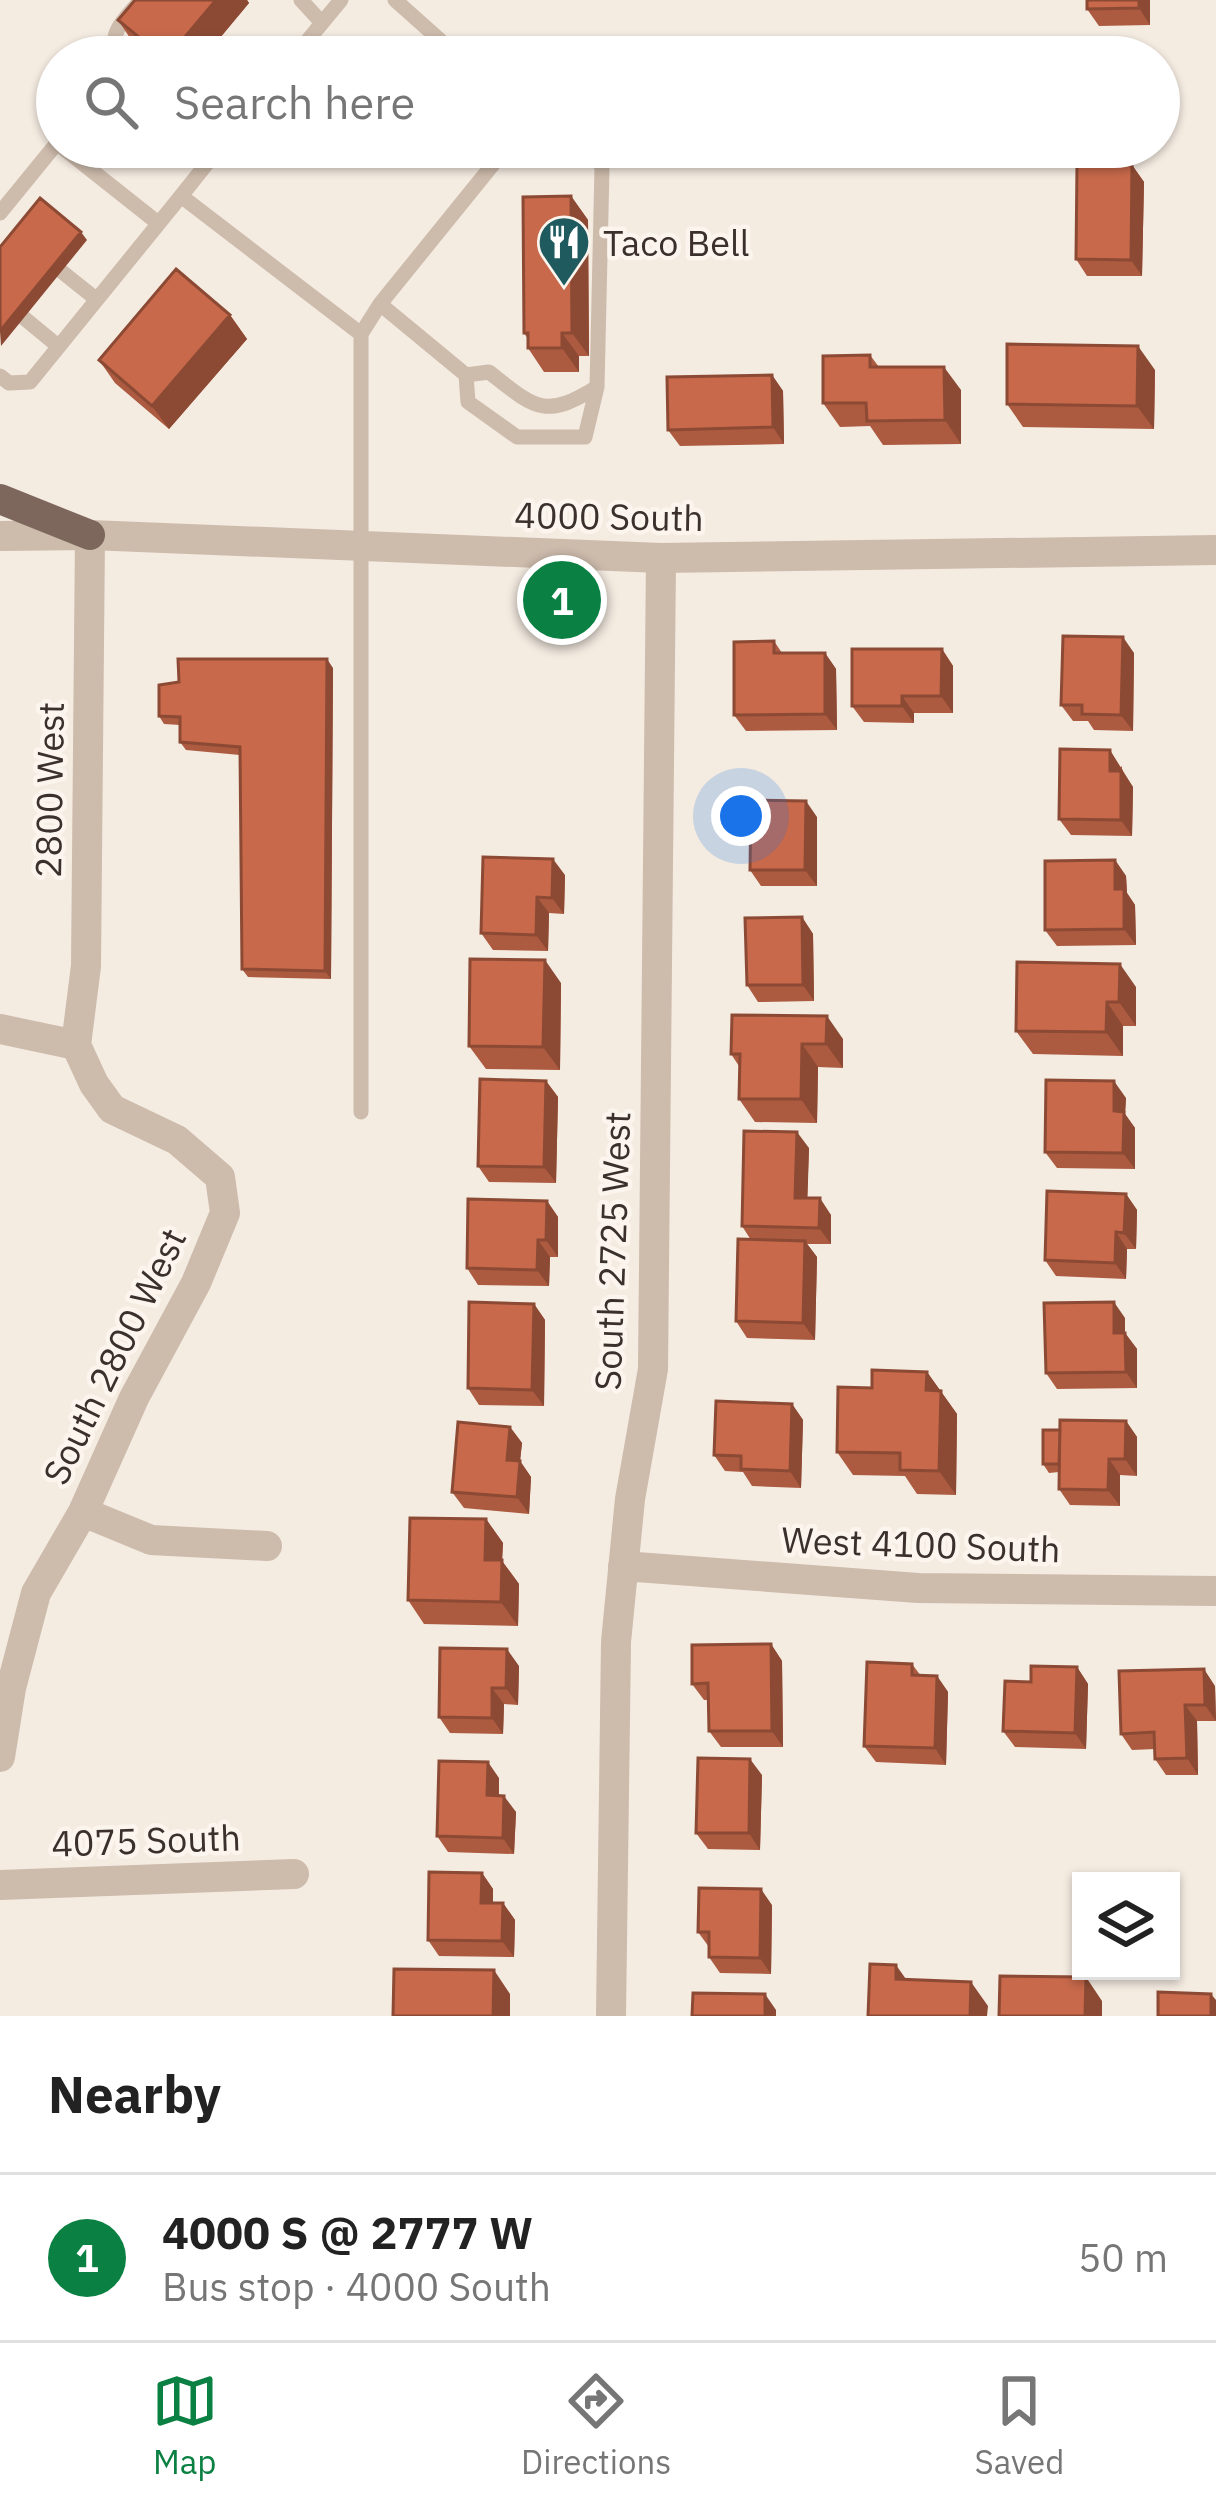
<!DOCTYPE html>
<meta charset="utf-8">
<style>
:root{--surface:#fff;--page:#f6f6f6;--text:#222;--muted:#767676;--line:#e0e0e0;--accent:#0b8043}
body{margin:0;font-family:"IBM Plex Sans",sans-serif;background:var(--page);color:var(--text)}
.controls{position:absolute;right:36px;bottom:36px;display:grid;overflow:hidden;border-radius:0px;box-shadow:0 3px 9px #0004}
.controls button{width:108px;height:108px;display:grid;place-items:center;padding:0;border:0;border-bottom:3px solid var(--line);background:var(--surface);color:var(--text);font:60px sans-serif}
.you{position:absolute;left:741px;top:816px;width:42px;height:42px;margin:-30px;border:9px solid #fff;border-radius:50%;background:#1a73e8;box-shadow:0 0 0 18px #1a73e833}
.badge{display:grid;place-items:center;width:78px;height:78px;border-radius:50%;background:var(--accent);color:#fff;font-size:39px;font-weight:700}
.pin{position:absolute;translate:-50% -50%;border:6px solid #fff;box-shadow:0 3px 12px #0006}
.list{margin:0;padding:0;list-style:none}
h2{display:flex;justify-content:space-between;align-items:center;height:156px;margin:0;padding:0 48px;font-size:51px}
h2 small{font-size:39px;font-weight:400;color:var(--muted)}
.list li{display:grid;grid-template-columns:78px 1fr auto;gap:36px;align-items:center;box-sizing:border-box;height:168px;padding:0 48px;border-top:3px solid var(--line)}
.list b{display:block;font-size:45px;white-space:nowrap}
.list p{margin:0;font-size:39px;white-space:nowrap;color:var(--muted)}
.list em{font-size:39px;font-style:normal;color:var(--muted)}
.icon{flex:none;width:66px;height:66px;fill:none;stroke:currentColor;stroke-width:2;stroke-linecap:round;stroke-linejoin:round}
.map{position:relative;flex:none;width:1216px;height:2016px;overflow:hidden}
.search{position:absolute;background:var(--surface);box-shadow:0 3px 9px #0004;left:36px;right:36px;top:36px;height:132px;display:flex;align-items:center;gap:30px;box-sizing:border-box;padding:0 42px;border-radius:66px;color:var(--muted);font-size:45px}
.sheet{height:324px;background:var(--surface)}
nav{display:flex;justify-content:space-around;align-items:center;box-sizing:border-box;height:168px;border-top:3px solid var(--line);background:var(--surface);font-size:33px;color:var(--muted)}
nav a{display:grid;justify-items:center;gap:6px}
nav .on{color:var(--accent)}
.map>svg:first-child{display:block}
</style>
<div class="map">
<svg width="1216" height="2016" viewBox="0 0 1216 2016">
<rect width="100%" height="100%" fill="#f4ebe1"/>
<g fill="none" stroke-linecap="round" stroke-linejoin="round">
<path stroke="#cdbbac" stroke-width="15" d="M301,0l21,23
M395,0l64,57
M117,57c-10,-25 9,-39 24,-57
M294,57l47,-57
M62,147l96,76
M220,147l-39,49 180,138v778
M0,213l57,-70
M61,271l35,28
M380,304l86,71 2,27 49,35h68l12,-50 5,-219 -9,-18 -7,-3
M24,318l34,28
M361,334l19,-30 127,-157
M466,375l23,-3c46,36 55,48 108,15
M0,376l9,7 21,-1 151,-186"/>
<path stroke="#cdbbac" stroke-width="30" d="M0,1029l76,16
M76,1045l10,-79 4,-431
M83,1512l68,28 116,6
M623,1566l295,22 298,3
M0,1757l11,-69 25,-95 47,-81 51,-114 62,-115 29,-70 -5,-36 -43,-37 -65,-31 -18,-25 -18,-39
M0,1885l294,-11
M611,2016l5,-374 14,-143 23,-130 8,-811"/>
<path stroke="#cdbbac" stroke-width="30" d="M0,536l90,-1 571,23 555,-8"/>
<path stroke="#7d675c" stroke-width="30" d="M0,499l90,36"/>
</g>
<path fill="#ac5a40" d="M135,0h112l2,3 -45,54h-53l-17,-13 -16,-24z
M1087,0h63v25l-51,1 -12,-17z
M1132,165l12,17 -2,94h-55l-11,-17z
M571,196l17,24 1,136h-10v16h-35l-16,-24v-9l-4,-6z
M230,315l17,24 -78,90 -54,-46 -16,-23z
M870,355l9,12 82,23v54l-78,1 -13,-19 -30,1 -17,-24z
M1155,370l-1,59 -131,-2 -16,-23z
M772,375l11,16 1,53 -104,2 -12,-16z
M774,641l8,12h43l11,16 1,61 -91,1 -12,-16z
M942,649l11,17v47h-39v10l-50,-1 -12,-16z
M1134,653l-1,78 -39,-1 -6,-9h-15l-12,-16z
M333,668l-2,311 -83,-2 -6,-8 -2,-214 -54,-5 -6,-8v-17l-16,-1 -5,-8z
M1122,766v5l11,16 -1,49 -61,-1 -12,-16z
M817,817v69h-56l-11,-16z
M1115,860l11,16 1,17 8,12 1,40 -79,1 -12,-16z
M565,875l-1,39 -15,-1 -1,38 -55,-1 -12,-17z
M802,917l11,17 1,67 -56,1 -11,-17z
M561,983l-1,87 -74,-1 -17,-23z
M1136,987v39h-13v30l-90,-2 -17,-23z
M732,1015l111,24v29l-25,-1 -1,56 -62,-1 -16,-23v-33l-8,-12z
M546,1081l12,16 -2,86 -67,-1 -11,-16z
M1126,1098l-1,16 10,14v41l-78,-1 -12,-16z
M809,1148l-2,50 24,17v29h-24l10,13 -2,83 -68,-2 -11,-17 15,-81 -9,-14z
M1126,1194l11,16 -1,39h-9l-1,30 -70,-3 -11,-16z
M547,1201l11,16v40h-8l-1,29 -71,-1 -11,-17z
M534,1304l11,16 -1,86 -65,-1 -11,-17z
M1125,1318v15l12,16v39l-80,1 -11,-16z
M927,1372l30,42 -1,81 -39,-1 -12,-18 -52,-1 -16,-23 35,-64z
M792,1404l11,16 -2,68 -49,-2 -9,-14 -18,-1 -11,-16z
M1126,1421l11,16v39l-17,-1v31l-50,-1 -11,-16v-17l-10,1 -6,-9 17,-34z
M510,1427l12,16 -2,18 11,16 -2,37 -65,-6 -12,-16z
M486,1519l17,24 -1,18 17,23 -1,42 -94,-2 -16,-24z
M771,1644l11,17 1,86h-62l-12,-16v-31h-5l-12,-16z
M912,1664l9,12h16l11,16 -2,73 -70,-3 -12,-16z
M519,1666l-1,39 -14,-1 -1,30 -53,-1 -11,-16z
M1077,1667l11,17 -2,65 -71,-2 -12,-16 28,-49z
M1215,1686l1,35h-19l1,54h-32l-11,-16v-10l-23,1 -11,-16z
M762,1775l-2,75 -52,-1 -12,-16z
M499,1778v17l17,17 -2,42 -66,-2 -11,-16z
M482,1873l11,16v14h10l12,17 -1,37 -75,-1 -11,-16z
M772,1905l-1,69 -51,-1 -11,-16v-10l-11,-15z"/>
<path fill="#8c4a34" d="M216,0h31l2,3 -45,54h-36z
M1139,0h11v25l-11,-17z
M1132,165l12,17 -2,94 -11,-16z
M571,196l17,24 1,136 -17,-23z
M81,232l6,8 -86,106 -1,-15z
M230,315l17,24 -78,90 -17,-23z
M562,333l17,23v16l-17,-24z
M1138,346l17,24 -1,59 -17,-23z
M944,367l17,23v54l-16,-24z
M772,375l11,16 1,53 -11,-17z
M1123,637l11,16 -1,78 -12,-16z
M942,649l11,17v47l-12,-17z
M825,653l11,16 1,61 -12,-16z
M327,659l6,9 -2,311 -6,-8z
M902,696l12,17v10l-12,-17z
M1110,750l23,37 -1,49 -11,-16 -11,-49z
M806,801l11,16v69l-12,-16z
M553,859l12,16 -1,39 -12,-16z
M1115,860l11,16 1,17 8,12 1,40 -12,-16 -9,-40z
M537,897l12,16 -1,38 -12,-16z
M802,917l11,17 1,67 -11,-16z
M545,960l16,23 -1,87 -17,-23z
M1120,964l16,23v39l-17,-24z
M1107,1002l16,24v30l-17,-24z
M827,1016l16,23v29l-17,-24z
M802,1044l16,23 -1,56 -16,-24z
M546,1081l12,16 -2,86 -12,-16z
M1114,1081l12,17 -1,16 10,14v41l-12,-16 -9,-42z
M797,1132l12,16 -2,66 -12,-16z
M1126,1194l11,16 -1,39 -12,-16z
M820,1198l11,17v29l-12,-16z
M547,1201l11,16v40l-12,-17z
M1116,1232l11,17 -1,30 -11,-16z
M538,1240l12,17 -1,29 -12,-16z
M805,1241l12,16 -2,83 -12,-17z
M1114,1302l11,16v15l12,16v39l-11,-16 -12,-39z
M534,1304l11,16 -1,86 -12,-16z
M927,1372l30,42 -1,81 -17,-24 -13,-81z
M792,1404l11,16 -2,68 -11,-17z
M1126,1421l11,16v39l-12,-17z
M510,1427l12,16 -2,18 11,16 -2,37 -12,-17 -10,-37z
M1109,1459l11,16v31l-12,-16z
M486,1519l17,24 -1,18 17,23 -1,42 -17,-24 -16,-42z
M771,1644l11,17 1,86 -11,-16z
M507,1649l12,17 -1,39 -12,-17z
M1077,1667l11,17 -2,65 -11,-16z
M1204,1669l11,17 1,35 -11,-16z
M937,1676l11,16 -2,73 -11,-17z
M492,1688l12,16 -1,30 -11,-16z
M1185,1705l12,16 1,54 -11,-17z
M750,1759l12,16 -2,75 -11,-17z
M488,1762l11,16 -1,33 -11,-16z
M504,1796l12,16 -2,42 -11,-16z
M482,1873l11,16v30l-12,-16z
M761,1889l11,16 -1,69 -11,-16z
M503,1903l12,17 -1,37 -12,-16z
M896,1965l17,24 -17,-10z
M494,1970l16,24v22h-17z
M1086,1977l16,24v15h-17z
M971,1982l17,24 -1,10h-17z
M765,1994l11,16v6h-11z
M1211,1994l5,6v16h-5z"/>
<path fill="#c8694b" stroke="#8c4a34" stroke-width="3" d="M135,0h81l-48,57h-5l-45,-37z
M1087,0h52v8l-52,1z
M1063,50h74v7h-74z
M1077,165h55l-1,95 -55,-1z
M571,196l1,137h-10v15h-34v-15h-4l-1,-136z
M40,198l41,34 -81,99v-84z
M176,269l54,46 -78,91 -53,-46z
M1007,344l131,2 -1,60 -130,-2z
M870,355v12h74l1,53 -78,1 -1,-18h-43v-47z
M772,375l1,52 -105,3 -1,-53z
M1063,636l60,1 -2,78 -39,-1v-9h-21z
M774,641v12h51v61l-91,1v-73z
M852,649h90l-1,47h-39v10h-50z
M178,659h149l-2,312 -83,-2 -2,-222 -60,-5v-25l-21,-1v-31l20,-3z
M1060,749l50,1v21h11v49l-62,-1z
M751,800l55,1 -1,69h-55z
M483,857l70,2 -1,39 -15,-1 -1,38 -55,-2z
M1115,860v29h9v40l-79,1v-69z
M802,917l1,68h-56l-2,-67z
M470,959l75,1 -2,87 -74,-1z
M1017,962l103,2 -1,38h-12l-1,30 -90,-1z
M732,1015l95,1 -1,28h-24l-1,55h-62l1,-45h-9z
M480,1079l66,2 -2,86 -66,-1z
M1046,1080l68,1v30l10,1 -1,41 -78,-1z
M744,1131l53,1 -2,66h25l-1,30 -77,-2z
M1047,1191l79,3 -2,39 -8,-1 -1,31 -70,-3z
M468,1199l79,2 -1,39h-8l-1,30 -70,-2z
M738,1239l67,2 -2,82 -67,-2z
M469,1302l65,2 -2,86 -64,-2z
M1114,1302v31h11l1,39 -80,1 -2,-70z
M872,1370l55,2 -1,18 15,1 -2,80 -39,-1v-17l-63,-1 1,-65 34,1z
M716,1401l76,3 -2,67 -49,-2v-13l-27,-1z
M1060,1420l66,1 -1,38h-16l-1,31 -49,-1z
M458,1422l52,5 -3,33 13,1 -3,36 -65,-5z
M1043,1430h17l-1,34h-16z
M410,1518l76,1 -1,41h17l-1,42 -93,-2z
M771,1644l1,87h-63l-1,-48 -16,1v-39z
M440,1648l67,1 -1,39h-14v30l-53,-1z
M867,1662l45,2v11l25,1 -2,72 -71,-2z
M1031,1666l46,1 -2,66 -72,-2 2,-50 26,1z
M1204,1669l1,36h-20l2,53 -32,1 -1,-27 -33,2 -2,-63z
M698,1758l52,1 -1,74h-53z
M439,1761l49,1 -1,33 17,1 -1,42 -66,-2z
M429,1872l53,1 -1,30h22l-1,38 -74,-1z
M699,1888l62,1 -1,69 -51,-1v-25h-11z
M870,1964l26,1v14l75,3 -1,34h-102z
M394,1969l100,1 -1,46h-100z
M1000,1976l86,1 -1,39h-86z
M1158,1992l53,2v22h-53z
M693,1993l72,1v22h-73z"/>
<defs>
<g id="restaurant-pin" transform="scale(2.7)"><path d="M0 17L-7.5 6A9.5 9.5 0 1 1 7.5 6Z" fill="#1f5a5e" stroke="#fbf5ee"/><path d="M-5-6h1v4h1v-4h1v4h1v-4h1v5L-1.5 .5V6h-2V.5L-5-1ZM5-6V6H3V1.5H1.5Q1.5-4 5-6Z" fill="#fff"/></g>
</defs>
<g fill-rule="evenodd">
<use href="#restaurant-pin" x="564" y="242"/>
</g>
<g text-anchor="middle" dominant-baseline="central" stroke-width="9" stroke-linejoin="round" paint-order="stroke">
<g font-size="36" fill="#3b302b" stroke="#fbf5ee" text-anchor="start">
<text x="603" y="242">Taco Bell</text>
</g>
<g font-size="36" fill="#3b302b" stroke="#fbf5ee">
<text transform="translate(609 516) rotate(1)">4000 South</text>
<text transform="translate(49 790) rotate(-89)">2800 West</text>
<text transform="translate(612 1251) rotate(-88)">South 2725 West</text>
<text transform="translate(114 1356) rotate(-64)">South 2800 West</text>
<text transform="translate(921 1544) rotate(2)">West 4100 South</text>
<text transform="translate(146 1840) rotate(-2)">4075 South</text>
</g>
</g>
</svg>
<div class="controls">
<button><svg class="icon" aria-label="layers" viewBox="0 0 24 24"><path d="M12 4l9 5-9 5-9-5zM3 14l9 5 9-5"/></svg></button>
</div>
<div class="you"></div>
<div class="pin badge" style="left:562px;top:600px">1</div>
<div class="search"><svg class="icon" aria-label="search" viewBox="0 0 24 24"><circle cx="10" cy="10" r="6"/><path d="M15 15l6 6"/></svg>Search here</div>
</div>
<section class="sheet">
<h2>Nearby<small></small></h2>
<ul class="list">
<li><span class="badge">1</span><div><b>4000 S @ 2777 W</b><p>Bus stop · 4000 South</p></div><em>50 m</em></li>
</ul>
</section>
<nav>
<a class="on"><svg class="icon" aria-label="map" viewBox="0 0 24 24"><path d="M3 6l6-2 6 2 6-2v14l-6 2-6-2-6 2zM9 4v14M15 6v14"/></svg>Map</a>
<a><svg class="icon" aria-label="directions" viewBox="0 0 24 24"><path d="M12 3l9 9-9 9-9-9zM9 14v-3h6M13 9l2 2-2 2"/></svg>Directions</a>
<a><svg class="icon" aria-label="saved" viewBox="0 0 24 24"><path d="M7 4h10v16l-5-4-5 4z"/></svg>Saved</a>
</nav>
